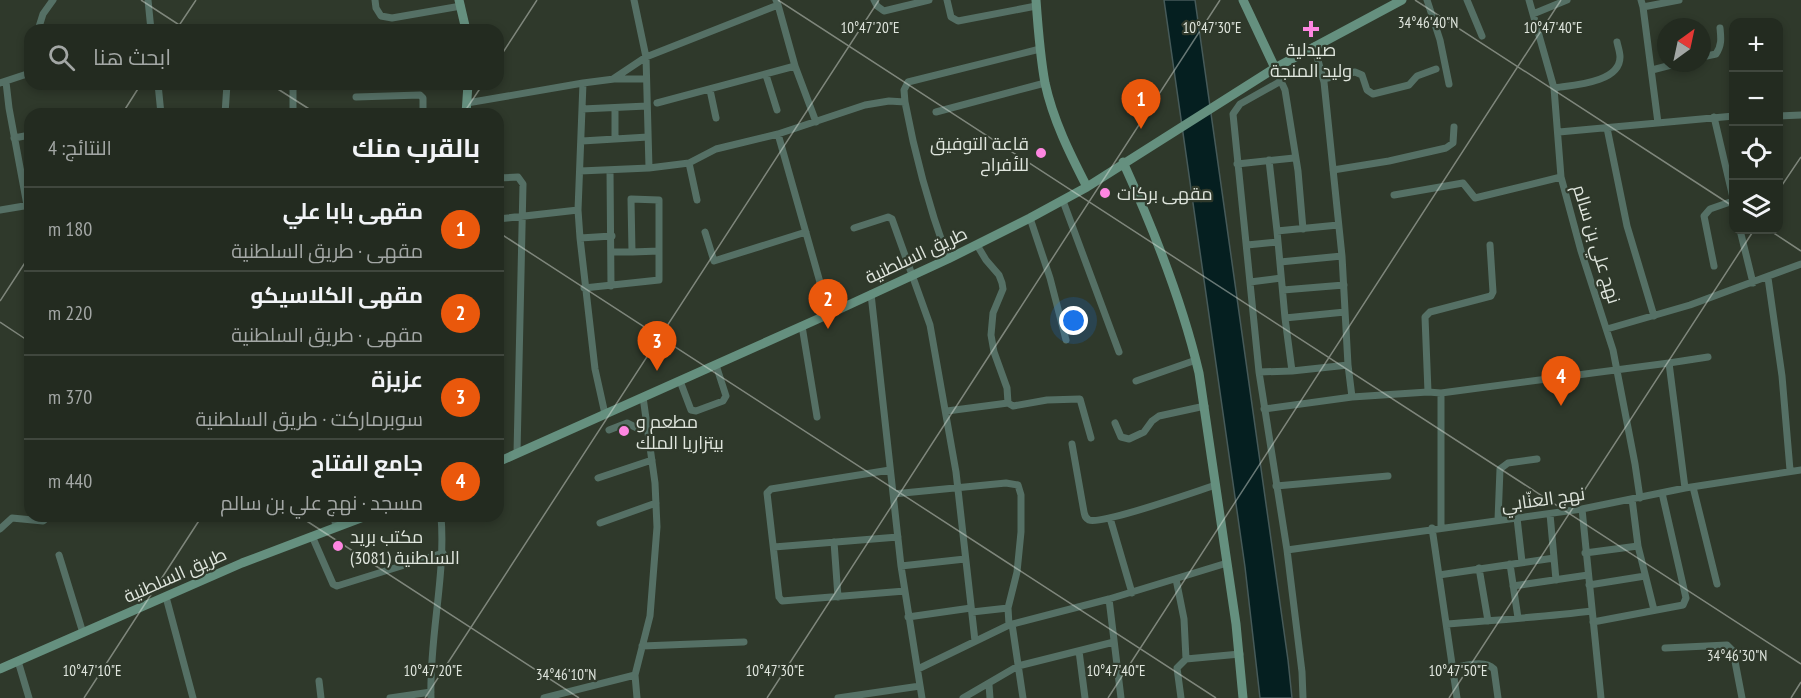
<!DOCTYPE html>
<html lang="ar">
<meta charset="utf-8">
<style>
:root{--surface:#232b20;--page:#2b3329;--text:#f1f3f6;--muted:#a3a7a5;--line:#40473e;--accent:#ea580c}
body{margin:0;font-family:"PT Sans Narrow",Cairo,sans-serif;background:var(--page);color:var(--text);direction:rtl}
.controls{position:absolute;right:18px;top:18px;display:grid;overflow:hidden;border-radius:12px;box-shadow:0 3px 9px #0003}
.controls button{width:54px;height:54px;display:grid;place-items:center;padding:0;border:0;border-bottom:2px solid var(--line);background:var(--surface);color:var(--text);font:30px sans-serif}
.compass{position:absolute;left:1657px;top:18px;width:54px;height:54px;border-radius:50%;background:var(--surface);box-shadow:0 3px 9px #0003;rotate:33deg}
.you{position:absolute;left:1074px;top:321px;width:21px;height:21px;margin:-15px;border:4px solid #fff;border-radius:50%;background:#1a73e8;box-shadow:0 0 0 9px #1a73e833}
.badge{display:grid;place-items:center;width:39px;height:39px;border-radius:50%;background:var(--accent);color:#fff;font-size:20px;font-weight:700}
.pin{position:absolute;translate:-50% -50px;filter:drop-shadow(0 2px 3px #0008)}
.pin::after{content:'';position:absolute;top:32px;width:21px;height:18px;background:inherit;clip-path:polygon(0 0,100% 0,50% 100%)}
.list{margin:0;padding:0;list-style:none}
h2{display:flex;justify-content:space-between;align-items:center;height:78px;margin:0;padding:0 24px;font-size:26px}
h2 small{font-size:20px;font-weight:400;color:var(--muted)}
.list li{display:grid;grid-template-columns:39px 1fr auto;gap:18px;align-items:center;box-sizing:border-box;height:84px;padding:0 24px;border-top:2px solid var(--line)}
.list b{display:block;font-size:22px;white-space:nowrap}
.list p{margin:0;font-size:20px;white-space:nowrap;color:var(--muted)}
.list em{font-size:20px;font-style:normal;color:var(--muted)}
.icon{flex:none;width:33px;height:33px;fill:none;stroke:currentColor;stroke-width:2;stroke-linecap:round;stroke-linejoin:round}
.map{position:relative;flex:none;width:1801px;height:698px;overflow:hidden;direction:ltr}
.search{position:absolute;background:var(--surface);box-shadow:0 3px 9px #0003;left:24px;top:24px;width:480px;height:66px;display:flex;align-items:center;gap:15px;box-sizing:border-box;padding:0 21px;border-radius:18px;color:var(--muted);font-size:22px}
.panel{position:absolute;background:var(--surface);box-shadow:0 3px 9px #0003;left:24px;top:108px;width:480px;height:414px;border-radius:18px;direction:rtl}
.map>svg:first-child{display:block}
</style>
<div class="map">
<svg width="1801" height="698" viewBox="0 0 1801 698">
<rect width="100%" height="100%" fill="#2f392b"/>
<path fill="#051f20" stroke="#465a59" stroke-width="1.5" d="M1164,0h31l93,660 4,38h-32l-15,-131z"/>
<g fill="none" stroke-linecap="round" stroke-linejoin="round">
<path stroke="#557065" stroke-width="7" d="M148,0l3,30
M375,0l1,8 5,8 11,2 69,-12
M634,0l12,57 3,111 40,-5 27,-14 62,-15 87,-29 24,-4 16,1c10,54 24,105 43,157
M874,0l3,6 7,5 45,-11
M947,0l4,17 7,4 78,-15
M1427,0l13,40 9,44
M1467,0l15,36
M1529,0l25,88 7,89 20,74 32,99 22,114 5,34
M1641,0l2,7 36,-7
M778,5l17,61 21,56
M1643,7l15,116
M1533,14l34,-14
M38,30l5,-16 10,-14
M1314,46l10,36 18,174 6,109 4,32 76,-5 13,1v134
M1702,57l14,-3c6,-9 5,-16 4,-26
M1275,68l10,22 13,81 5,58
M1652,70l27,-7
M766,75l11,35
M613,79l33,-22 132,-52 -2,-5
M1323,79l32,-7 7,3 5,15 6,4 36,-9 8,-9 19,-7
M1281,81l-41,23 -7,10 26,258 28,178 15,122 1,26
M6,82l3,26 18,97
M0,83l30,-10
M158,84l3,30
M293,84v30
M1554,88c19,-3 66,-5 66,-31 0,-5 -2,-10 -3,-15
M710,90l6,28
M356,97l64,-2 3,3v16
M905,102l-1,-12 4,-8 132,-33
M467,103l116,-20
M657,103l138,-37
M615,108v31
M582,109l65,-3
M936,112l109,-29
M225,114l2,-30
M1778,116l23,-1
M1714,117l20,85
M1607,128l20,98 27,90
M1559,132l175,-16
M778,134l51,180
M14,138l16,-3
M582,141l66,-4
M1269,160l8,71 61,-6
M689,163l8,37
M1237,164l57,-6
M610,170l1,116
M1333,170l56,-9 57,-13 7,-5 1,-16
M580,171l69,-3
M498,178l20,-1 5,7 -6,269
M1394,195l69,-12 12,15 86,-21
M1063,201l56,151
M0,210l30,-5
M1030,218l20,60 16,62
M498,219l80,-9
M854,228l34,-11 4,2 38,106 26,147 19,169
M1740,230l13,53
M1277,231l8,87
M705,232l9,29 92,-29
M580,238l32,-2
M1247,245l31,-3
M632,252l27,-1
M1280,262l62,-6
M1714,266l-10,-50 6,-7 23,-8
M1768,278l14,98 8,94
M1250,282l31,-4
M584,288l75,-8v-80l-28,-1 1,53h-20
M1283,290l61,-5
M871,294l30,272 21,132
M1345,312l-60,6 7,53 56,-6
M802,326l15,91
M1607,329l83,-24 111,-41
M1669,363l39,-6
M1259,372l33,-1
M680,381l11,29 5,1 27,-10 3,-5 -10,-31
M1136,381l60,-21
M1428,392l-3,-75 5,-5 61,-16 2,-4 -3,-47
M1441,393l228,-30 16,125
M1008,403l5,3 34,-6 33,-1 11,39
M1264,409l88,-12
M947,411l61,-8 -1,-15 -13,-36 -3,-17 2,-22 10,-24 -1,-6 -3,-8 -13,-15 -9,-15
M605,414l-10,-45 -15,-131 -2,-28 5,-127 31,-4h32
M1115,423l6,14 8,2 15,-7 8,-11 7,-5 46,-10
M609,430l18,-7 14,7 7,-3
M1072,444l12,68c1,4 1,6 5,8 13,5 108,-29 127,-35
M890,470l-119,19 -4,4 12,104 3,4 123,-10
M598,478l54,-18
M1276,486l112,-10
M1693,487l24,97
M893,494l113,-11 12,2 3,10v37l-4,40 -9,36 1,17
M1632,499l6,47 16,64
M1582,509l19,189
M334,516l2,11
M1110,518l22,75
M1517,518l5,44
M1498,520l2,-51 8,-6 29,-4
M600,523l56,-20
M1432,528l25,170
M0,529l12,-11 31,3 6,-5
M312,536l21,48 4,2 106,-33
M834,542l4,55
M774,547l124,-10
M1287,550l295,-41 103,-21 116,-18
M1585,553l53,-7
M59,555l24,78
M1554,558l2,22
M1510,564l8,54
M901,566l64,-7
M1479,568l9,53
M1439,575l115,-17 -4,-44
M1176,579l8,40 2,40 -9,9 4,30
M1589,585l56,-9
M1513,586l75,-11
M166,597l27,101
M1109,599l12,99
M972,612l36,-4
M908,617l63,-9
M1593,622l90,-17 3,-7 -24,-105
M1012,624l11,74
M1447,624c48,-4 97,-7 145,-13
M642,646l102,-4
M1665,648l62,-3 6,6 9,47
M1079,651l6,47
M1186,659l54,-5
M18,661l11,37
M1453,668c12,-2 31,-9 41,1l4,29
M918,669l91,-44 100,-26 118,-36
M319,681l2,17
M989,685l1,13
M390,698l41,-6
M431,698c-2,-61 15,-121 10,-182
M544,698l91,-23
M637,698l-2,-23 15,-59 7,-89 -2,-44 -12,-86
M838,698l82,-12
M963,698l55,-32 96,-24"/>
<path stroke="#65907f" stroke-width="9" d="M459,0l7,30
M1036,0c2,28 4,56 9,83 8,37 25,71 42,104
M1243,0l32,68
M466,114l2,-30
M1123,162c31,68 59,139 76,211l37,251 7,74
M498,462l331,-148 119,-55 82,-41 57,-31 188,-119 127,-68
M0,669l242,-106 124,-47"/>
</g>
<path fill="none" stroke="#dfe5dd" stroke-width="1.5" stroke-opacity="0.45" d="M141,0l46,30M778,0l1023,664M1415,0l319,207M176,30l20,-30M498,60l39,-60M270,84l47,30M122,114l19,-30M463,114l20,-30M1778,191l23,-34M1769,230l32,21M498,232l718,466M0,301l30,-46M0,322l30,20M299,516l280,182M84,698l118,-182M425,698l454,-698M767,698l453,-698M1108,698l453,-698M1449,698l305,-468M1791,698l10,-16"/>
<g fill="#fe86e1" stroke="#2f392b" stroke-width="2">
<path d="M1308 20h6v6h6v6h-6v6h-6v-6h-6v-6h6z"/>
<circle cx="1041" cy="153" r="6"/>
<circle cx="1105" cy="193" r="6"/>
<circle cx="624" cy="431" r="6"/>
<circle cx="338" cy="546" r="6"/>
</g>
<g text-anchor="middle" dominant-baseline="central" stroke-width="4.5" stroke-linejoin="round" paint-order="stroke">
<g font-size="18" fill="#dfe5dd" stroke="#2f392b" text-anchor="start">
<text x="1311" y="49" text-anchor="middle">صيدلية<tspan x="1311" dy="21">وليد المنجة</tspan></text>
<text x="1029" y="143" text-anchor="end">قاعة التوفيق<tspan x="1029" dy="21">للأفراح</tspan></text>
<text x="1117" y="193">مقهى بركات</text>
<text x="636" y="421">مطعم و<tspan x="636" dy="21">بيتزاريا الملك</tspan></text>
<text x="350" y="536">مكتب بريد<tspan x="350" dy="21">السلطنية (3081)</tspan></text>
</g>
<g font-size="18" fill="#dfe5dd" stroke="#2f392b">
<text transform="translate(1597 244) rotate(73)">نهج علي بن سالم</text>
<text transform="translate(916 255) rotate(-25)">طريق السلطنية</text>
<text transform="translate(1543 499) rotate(-8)">نهج العنّابي</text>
<text transform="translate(175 575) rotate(-24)">طريق السلطنية</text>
</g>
</g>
<g font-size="15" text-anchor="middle" fill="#dfe5dd" stroke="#2f392b" stroke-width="4.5" stroke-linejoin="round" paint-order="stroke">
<text x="1428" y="28">34°46'40"N</text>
<text x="870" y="33">10°47'20"E</text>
<text x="1212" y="33">10°47'30"E</text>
<text x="1553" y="33">10°47'40"E</text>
<text x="1737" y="661">34°46'30"N</text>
<text x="92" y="676">10°47'10"E</text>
<text x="433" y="676">10°47'20"E</text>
<text x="775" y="676">10°47'30"E</text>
<text x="1116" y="676">10°47'40"E</text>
<text x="1458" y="676">10°47'50"E</text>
<text x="566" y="680">34°46'10"N</text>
</g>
</svg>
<div class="controls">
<button>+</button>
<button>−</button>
<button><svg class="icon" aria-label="locate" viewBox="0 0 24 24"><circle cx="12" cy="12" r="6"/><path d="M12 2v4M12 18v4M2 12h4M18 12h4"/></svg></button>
<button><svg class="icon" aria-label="layers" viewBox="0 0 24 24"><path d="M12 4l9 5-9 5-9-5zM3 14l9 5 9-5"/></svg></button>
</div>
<svg class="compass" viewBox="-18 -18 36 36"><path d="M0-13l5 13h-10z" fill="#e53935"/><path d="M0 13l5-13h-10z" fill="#a3a7a5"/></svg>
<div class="you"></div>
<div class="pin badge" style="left:1141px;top:129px">1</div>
<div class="pin badge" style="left:828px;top:329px">2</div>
<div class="pin badge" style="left:657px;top:371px">3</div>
<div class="pin badge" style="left:1561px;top:406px">4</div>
<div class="search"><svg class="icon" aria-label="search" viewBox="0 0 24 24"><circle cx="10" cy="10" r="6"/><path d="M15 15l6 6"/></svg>ابحث هنا</div>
<section class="panel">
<h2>بالقرب منك<small>النتائج: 4</small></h2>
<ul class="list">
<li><span class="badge">1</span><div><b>مقهى بابا علي</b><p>مقهى · طريق السلطنية</p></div><em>180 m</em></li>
<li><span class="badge">2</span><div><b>مقهى الكلاسيكو</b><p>مقهى · طريق السلطنية</p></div><em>220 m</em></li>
<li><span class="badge">3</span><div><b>عزيزة</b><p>سوبرماركت · طريق السلطنية</p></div><em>370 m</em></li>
<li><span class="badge">4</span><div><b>جامع الفتاح</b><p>مسجد · نهج علي بن سالم</p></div><em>440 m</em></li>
</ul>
</section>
</div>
